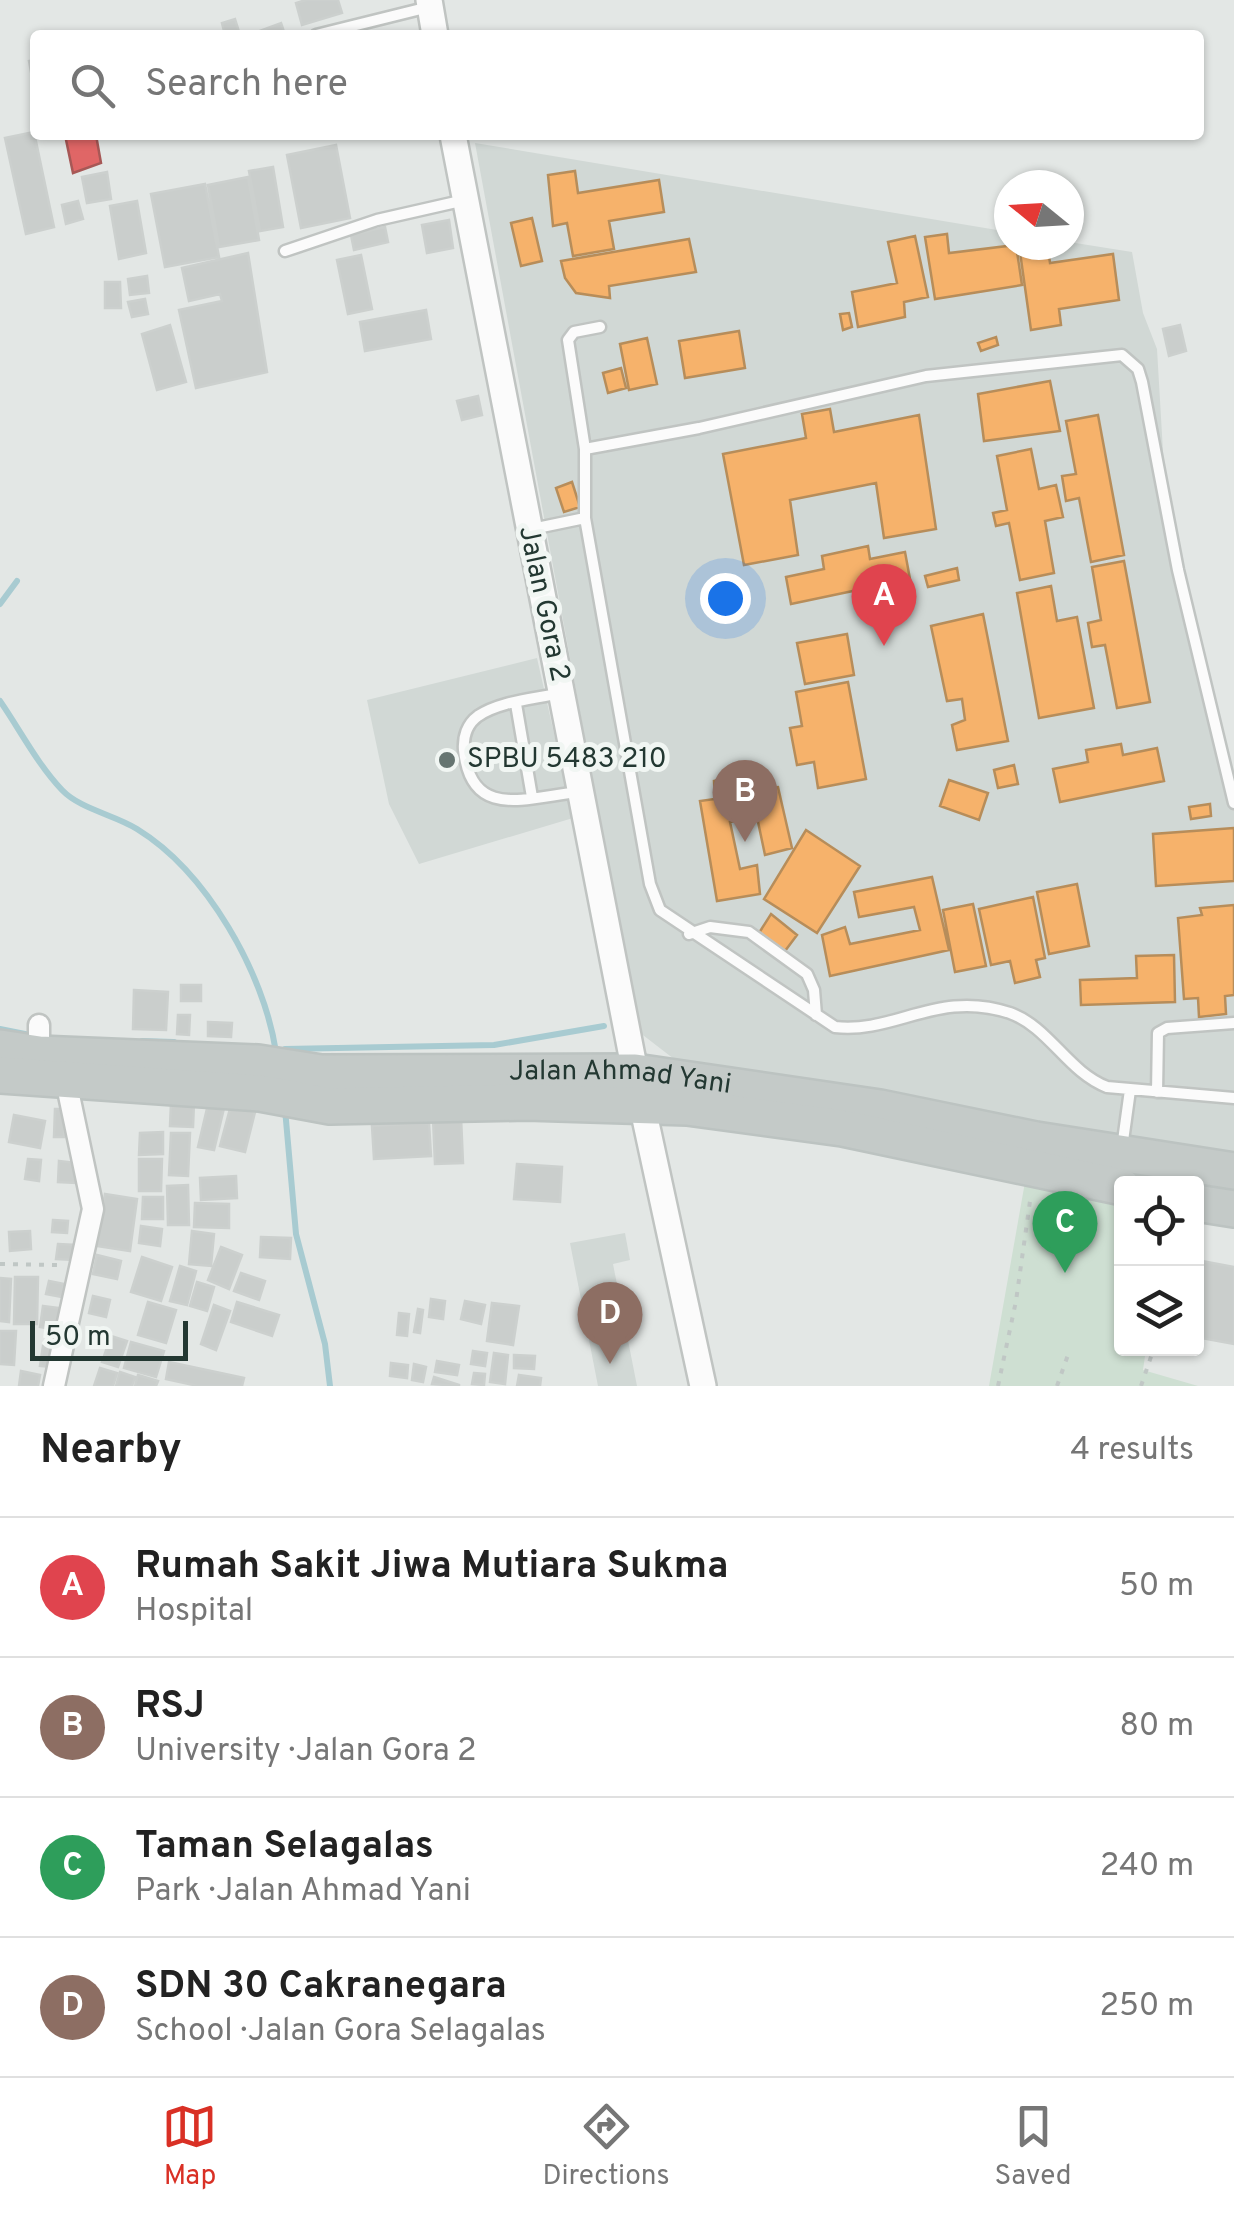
<!DOCTYPE html>
<meta charset="utf-8">
<style>
:root{--surface:#fff;--page:#f6f6f6;--text:#222;--muted:#767676;--line:#e0e0e0;--accent:#d93025}
body{margin:0;font-family:Overpass,sans-serif;background:var(--page);color:var(--text)}
.controls{position:absolute;right:30px;bottom:30px;display:grid;overflow:hidden;border-radius:10px;box-shadow:0 2px 8px #0004}
.controls button{width:90px;height:90px;display:grid;place-items:center;padding:0;border:0;border-bottom:2px solid var(--line);background:var(--surface);color:var(--text);font:50px sans-serif}
.compass{position:absolute;left:994px;top:170px;width:90px;height:90px;border-radius:50%;background:var(--surface);box-shadow:0 2px 8px #0004;rotate:288deg}
.scale{position:absolute;left:30px;bottom:25px;width:158px;box-sizing:border-box;padding-left:10px;border:5px solid #233832;border-top:0;font-size:28px;line-height:35px;white-space:nowrap;color:#233832;-webkit-text-stroke:8px #f1f6f3;paint-order:stroke}
.you{position:absolute;left:725px;top:598px;width:35px;height:35px;margin:-25px;border:8px solid #fff;border-radius:50%;background:#1a73e8;box-shadow:0 0 0 15px #1a73e833}
.badge{display:grid;place-items:center;width:65px;height:65px;border-radius:50%;background:var(--accent);color:#fff;font-size:32px;font-weight:700}
.pin{position:absolute;translate:-50% -82px;filter:drop-shadow(0 2px 5px #0008)}
.pin::after{content:'';position:absolute;top:52px;width:35px;height:30px;background:inherit;clip-path:polygon(0 0,100% 0,50% 100%)}
.list{margin:0;padding:0;list-style:none}
h2{display:flex;justify-content:space-between;align-items:center;height:130px;margin:0;padding:0 40px;font-size:42px}
h2 small{font-size:32px;font-weight:400;color:var(--muted)}
.list li{display:grid;grid-template-columns:65px 1fr auto;gap:30px;align-items:center;box-sizing:border-box;height:140px;padding:0 40px;border-top:2px solid var(--line)}
.list b{display:block;font-size:38px;white-space:nowrap}
.list p{margin:0;font-size:32px;white-space:nowrap;color:var(--muted)}
.list em{font-size:32px;font-style:normal;color:var(--muted)}
.icon{flex:none;width:55px;height:55px;fill:none;stroke:currentColor;stroke-width:2;stroke-linecap:round;stroke-linejoin:round}
.map{position:relative;flex:none;width:1234px;height:1386px;overflow:hidden}
.search{position:absolute;background:var(--surface);box-shadow:0 2px 8px #0004;left:30px;right:30px;top:30px;height:110px;display:flex;align-items:center;gap:25px;box-sizing:border-box;padding:0 35px;border-radius:10px;color:var(--muted);font-size:38px}
.sheet{height:690px;background:var(--surface)}
nav{display:flex;justify-content:space-around;align-items:center;box-sizing:border-box;height:140px;border-top:2px solid var(--line);background:var(--surface);font-size:28px;color:var(--muted)}
nav a{display:grid;justify-items:center;gap:5px}
nav .on{color:var(--accent)}
.map>svg:first-child{display:block}
</style>
<div class="map">
<svg width="1234" height="1386" viewBox="0 0 1234 1386">
<rect width="100%" height="100%" fill="#e3e7e5"/>
<path fill="#d1d8d5" d="M475,143l534,89v13l60,-3 63,10 11,61 14,36 9,154 68,287v366l-538,-80 -57,-44z
M537,658l36,160 -154,46 -30,-60 -22,-104z
M625,1233l5,27 -17,4 24,122h-39l-28,-143z"/>
<path fill="#cedfd2" d="M1025,1182l96,16 1,150 24,1 -3,21 55,16h-209z"/>
<path fill="#e06666" stroke="#a75856" stroke-width="2.5" d="M65,135h31l5,28 -28,10z"/>
<path fill="#f6b26b" stroke="#b78d5a" stroke-width="2.5" d="M575,171l3,22 81,-13 5,32 -55,9 5,28 -41,7 -6,-33 -14,3 -5,-51z
M532,218l10,43 -21,5 -10,-43z
M947,234l2,19 67,-8 6,40 -87,14 -10,-62z
M915,236l13,61 -24,5 1,15 -47,10 -6,-35 45,-9 -9,-41z
M689,239l7,33 -87,14 1,12 -34,-5 -11,-15 -4,-17z
M1048,248l2,15 63,-9 6,46 -60,9 2,16 -30,5 -11,-78z
M849,313l3,14 -9,3 -3,-16z
M739,331l6,37 -60,10 -6,-37z
M996,337l2,8 -17,6 -3,-8z
M647,338l10,46 -28,6 -9,-46z
M621,368l5,20 -18,5 -5,-20z
M1050,381l10,50 -76,10 -6,-47z
M830,409l4,23 85,-17 17,114 -52,9 -8,-55 -86,17 8,55 -54,10 -21,-111 83,-16 -4,-24z
M1098,415l26,140 -33,7 -12,-64 -13,3 -4,-25 14,-2 -10,-53z
M1031,449l8,40 17,-4 7,32 -18,4 9,52 -34,7 -11,-57 -13,3 -3,-13 14,-3 -10,-54z
M572,482l8,25 -16,5 -8,-24z
M868,546l2,13 35,-7 5,27 -119,25 -5,-27 38,-8 -2,-13z
M1124,561l26,141 -33,6 -12,-63 -13,2 -4,-24 13,-3 -9,-53z
M957,568l2,12 -31,7 -3,-11z
M1051,586l6,35 20,-4 17,91 -55,10 -22,-125z
M983,614l25,127 -51,9 -5,-25 13,-5 -3,-21 -15,2 -16,-75z
M847,634l7,41 -49,9 -8,-41z
M848,682l18,97 -48,9 -4,-26 -17,3 -7,-37 12,-2 -6,-34z
M1121,744l2,11 34,-7 7,33 -104,21 -7,-33 35,-7 -2,-12z
M1014,765l4,19 -20,4 -4,-18z
M758,770l1,19 19,-2 14,61 -27,7 -8,-38 -27,5 10,47 17,-4 3,29 -43,7 -17,-100 15,-2 -1,-18z
M949,780l39,13 -9,27 -39,-14z
M1210,804l1,12 -20,3 -2,-12z
M1234,828v53l-78,5 -3,-52z
M806,830l54,36 -43,67 -53,-34z
M932,877l17,73 -119,26 -8,-41 23,-8 5,17 70,-14 -6,-23 -55,10 -5,-25z
M1077,884l12,62 -40,8 -12,-62z
M1033,897l12,61 -9,2 4,17 -25,6 -5,-22 -19,4 -12,-56z
M973,904l13,62 -31,6 -12,-62z
M1234,905v90l-9,1 1,18 -27,3 -1,-19 -14,1 -6,-81 24,-3 -2,-7z
M771,914l26,21 -12,16 -26,-18z
M1174,955l1,47 -94,3 -1,-25 57,-2 -1,-22z"/>
<g fill="none" stroke-linecap="round" stroke-linejoin="round">
<path stroke="#a8cbd1" stroke-width="6" d="M0,604l17,-23
M0,701c20,29 38,64 62,89 18,19 53,25 75,39 70,43 127,144 139,223
M0,1029l35,7
M142,1041l32,1
M285,1049l209,-4 110,-19
M285,1109l11,125 29,110 5,42"/>
</g>
<path fill="#cacecc" stroke="#ccd0ce" stroke-width="2.5" d="M306,0h32l4,13 -40,12 -6,-22z
M235,19l5,16h-15l-3,-12z
M281,23l4,12h-30l-1,-2z
M35,60v27l-1,1 -5,-27z
M34,132l20,95 -28,7 -21,-96z
M336,145l14,73 -49,10 -14,-73z
M273,167l10,60 -23,4 -11,-60z
M107,172l4,27 -24,4 -5,-26z
M248,177l11,63 -40,7 -11,-62z
M205,184l14,73 -54,10 -14,-73z
M78,201l5,18 -17,5 -4,-19z
M137,201l9,52 -27,6 -9,-53z
M449,220l4,28 -26,5 -5,-28z
M385,227l3,15 -34,8 -3,-15z
M248,253l19,119 -71,16 -17,-78 43,-9 -2,-7 -31,7 -7,-33z
M361,255l11,54 -24,5 -11,-54z
M147,276l2,17 -19,2 -2,-16z
M105,282h15l1,26h-16z
M145,299l3,15 -16,3 -4,-15z
M426,310l5,29 -66,12 -5,-29z
M170,325l16,57 -29,8 -15,-56z
M1180,325l6,26 -17,5 -6,-27z
M478,396l4,19 -20,5 -5,-19z
M181,985h20v16h-20z
M134,990l34,2 -2,38 -33,-1z
M178,1015h12l-1,20 -12,-1z
M208,1022l24,1 -1,14 -23,-1z
M209,1100l16,4 -11,46 -16,-3z
M171,1103h23l-1,24 -23,-1z
M231,1105l24,7 -10,40 -25,-6z
M55,1109h10l-1,28h-10z
M14,1115l31,6 -5,27 -31,-6z
M461,1117l2,46 -28,1 -2,-46z
M429,1123l2,33 -57,3 -2,-33z
M163,1132v22l-24,1 1,-22z
M171,1133h19l-2,43 -19,-1z
M28,1159l13,1 -2,21 -14,-2z
M139,1159h23l-1,32h-22z
M59,1161l18,2 -1,20 -18,-1z
M517,1164l45,3 -2,35 -46,-3z
M236,1176l1,22 -36,2 -1,-22z
M188,1185l1,40h-21l-1,-39z
M105,1194l32,5 -7,52 -33,-5z
M143,1197h20v22h-21z
M195,1203l34,1v24l-35,-1z
M53,1220l15,1 -1,12 -15,-1z
M141,1226l21,3 -2,17 -21,-3z
M30,1231l1,18 -21,2 -1,-19z
M192,1231l22,3 -3,32 -22,-2z
M261,1237l30,1 -1,21 -30,-2z
M58,1244l18,1 -1,15 -19,-1z
M221,1247l21,8 -13,34 -21,-9z
M97,1255l24,6 -4,18 -24,-5z
M142,1257l30,10 -11,34 -30,-9z
M1202,1261l32,6v77l-38,-7z
M180,1266l16,5 -9,34 -17,-4z
M241,1273l24,8 -6,19 -25,-9z
M15,1277h23l-1,47h-23z
M0,1278l11,1 -2,43 -9,-1z
M49,1281l15,3 -2,13 -16,-3z
M197,1282l17,5 -7,24 -17,-5z
M93,1296l17,4 -4,17 -17,-4z
M431,1299l14,2 -2,18 -14,-2z
M465,1301l20,4 -4,19 -20,-5z
M148,1302l28,8 -10,33 -28,-8z
M237,1302l42,13 -7,21 -41,-14z
M492,1303l27,3 -6,39 -26,-4z
M214,1305l16,6 -14,39 -15,-6z
M43,1306l24,3 -3,22 -24,-4z
M418,1309l5,1 -3,23 -6,-1z
M399,1313l10,1 -2,22 -10,-1z
M0,1331h16l-2,34 -14,-1z
M111,1336l16,5 -9,26 -16,-5z
M131,1342l33,9 -8,26 -32,-9z
M43,1346l10,2 -3,19 -10,-1z
M473,1351l14,2 -2,13 -14,-2z
M494,1353l14,2 -3,29 -15,-2z
M514,1355l21,1 -1,13 -20,-1z
M437,1361l22,4 -2,10 -22,-3z
M169,1362l75,16 -2,8h-44l-32,-7z
M391,1363l17,2 -1,13 -17,-2z
M414,1364l12,3 -3,15 -11,-2z
M100,1368l17,5 -4,13h-19z
M21,1371l19,4 -2,11h-19z
M120,1372l15,5 -3,9h-16z
M474,1373l11,1 -1,11 -12,-1z
M138,1375l20,6 -2,5h-21z
M519,1375l22,3 -1,8h-23z
M434,1377l25,8v1l-27,-2z"/>
<g fill="none" stroke-linecap="round" stroke-linejoin="round">
<g stroke="#c0c4c2" stroke-width="15">
<path id="service" d="M316,35l113,-28
M285,251l92,-31 88,-20
M585,449l-17,-109 6,-8 26,-5
M532,529l53,-11
M560,693c-25,6 -60,8 -82,23 -11,8 -15,21 -14,34 7,70 61,48 114,42
M516,704l16,93
M1234,803l-56,-233 -36,-188 -4,-13 -16,-14 -196,21 -227,52 -114,21v69l65,366 10,26 175,117c60,7 103,-38 175,-14 39,14 58,59 97,74l127,11
M689,934l21,-7 39,5 58,42 7,16 2,25
M1157,1092l1,-59 9,-5 67,-5
M1122,1148l8,-58"/>
</g>
<g stroke="#c0c4c2" stroke-width="25">
<path id="minor" d="M39,1054v-29
M54,1386l39,-177 -27,-128"/>
</g>
<g stroke="#c0c4c2" stroke-width="30">
<path id="tertiary" d="M429,0l6,35
M453,135l182,937 68,314"/>
</g>
<g stroke="#bcc3c1" stroke-width="40">
<g id="trunk">
<path id="s1" d="M0,1048l39,6 219,9 63,10 314,-1 245,36 156,32 198,31"/>
<path d="M0,1075l260,18 70,13 197,-4 160,5 155,21 280,59"/>
<path d="M1196,1203l38,6"/>
</g>
</g>
<path stroke="#c0c7c5" stroke-width="4" stroke-dasharray="5 8" stroke-linecap="butt" d="M0,1264l58,1
M998,1386l18,-85 15,-107
M1057,1386l12,-34
M1141,1386l13,-38"/>
<use href="#service" stroke="#fbfbfb" stroke-width="10"/>
<use href="#minor" stroke="#fbfbfb" stroke-width="20"/>
<use href="#tertiary" stroke="#fbfbfb" stroke-width="25"/>
<use href="#trunk" stroke="#c4cac8" stroke-width="35"/>
</g>
<circle fill="#667571" stroke="#f1f6f3" stroke-width="4" cx="447" cy="760" r="10"/>
<g text-anchor="middle" dominant-baseline="central" stroke-width="10" stroke-linejoin="round" paint-order="stroke">
<g font-size="28" fill="#233832" stroke="#f1f6f3">
<text transform="translate(543 604) rotate(78)">Jalan Gora 2</text>
<text stroke="none"><textPath href="#s1" startOffset="622">Jalan Ahmad Yani</textPath></text>
</g>
<g font-size="28" fill="#233832" stroke="#f1f6f3" text-anchor="start">
<text x="467" y="760">SPBU 5483 210</text>
</g>
</g>
</svg>
<div class="controls">
<button><svg class="icon" aria-label="locate" viewBox="0 0 24 24"><circle cx="12" cy="12" r="6"/><path d="M12 2v4M12 18v4M2 12h4M18 12h4"/></svg></button>
<button><svg class="icon" aria-label="layers" viewBox="0 0 24 24"><path d="M12 4l9 5-9 5-9-5zM3 14l9 5 9-5"/></svg></button>
</div>
<svg class="compass" viewBox="-18 -18 36 36"><path d="M0-13l5 13h-10z" fill="#e53935"/><path d="M0 13l5-13h-10z" fill="#767676"/></svg>
<div class="scale">50 m</div>
<div class="you"></div>
<div class="pin badge" style="left:884px;top:646px;background:#e0444e">A</div>
<div class="pin badge" style="left:745px;top:842px;background:#8d6e63">B</div>
<div class="pin badge" style="left:1065px;top:1273px;background:#2e9e5b">C</div>
<div class="pin badge" style="left:610px;top:1364px;background:#8d6e63">D</div>
<div class="search"><svg class="icon" aria-label="search" viewBox="0 0 24 24"><circle cx="10" cy="10" r="6"/><path d="M15 15l6 6"/></svg>Search here</div>
</div>
<section class="sheet">
<h2>Nearby<small>4 results</small></h2>
<ul class="list">
<li><span class="badge" style="background:#e0444e">A</span><div><b>Rumah Sakit Jiwa Mutiara Sukma</b><p>Hospital</p></div><em>50 m</em></li>
<li><span class="badge" style="background:#8d6e63">B</span><div><b>RSJ</b><p>University · Jalan Gora 2</p></div><em>80 m</em></li>
<li><span class="badge" style="background:#2e9e5b">C</span><div><b>Taman Selagalas</b><p>Park · Jalan Ahmad Yani</p></div><em>240 m</em></li>
<li><span class="badge" style="background:#8d6e63">D</span><div><b>SDN 30 Cakranegara</b><p>School · Jalan Gora Selagalas</p></div><em>250 m</em></li>
</ul>
</section>
<nav>
<a class="on"><svg class="icon" aria-label="map" viewBox="0 0 24 24"><path d="M3 6l6-2 6 2 6-2v14l-6 2-6-2-6 2zM9 4v14M15 6v14"/></svg>Map</a>
<a><svg class="icon" aria-label="directions" viewBox="0 0 24 24"><path d="M12 3l9 9-9 9-9-9zM9 14v-3h6M13 9l2 2-2 2"/></svg>Directions</a>
<a><svg class="icon" aria-label="saved" viewBox="0 0 24 24"><path d="M7 4h10v16l-5-4-5 4z"/></svg>Saved</a>
</nav>
